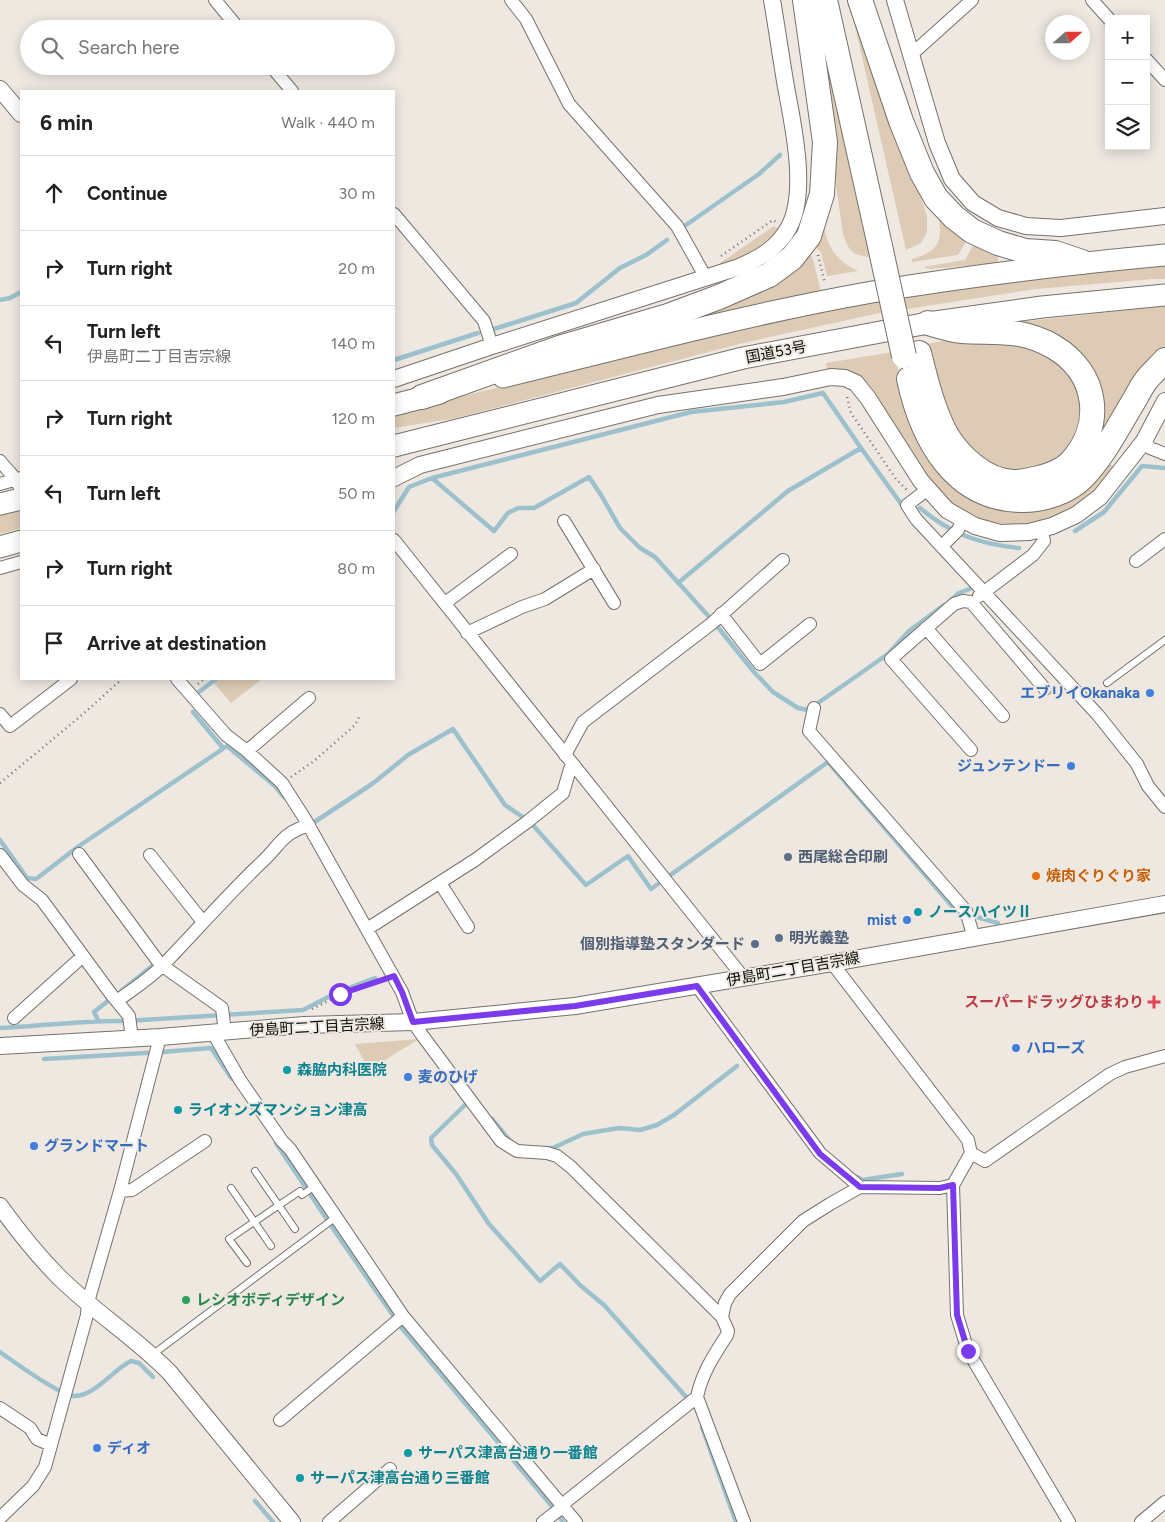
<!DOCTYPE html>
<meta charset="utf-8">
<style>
:root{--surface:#fff;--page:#f2f2f2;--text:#222;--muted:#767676;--line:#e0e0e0}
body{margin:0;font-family:Figtree,"Noto Sans JP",sans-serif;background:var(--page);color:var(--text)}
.controls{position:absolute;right:15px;top:15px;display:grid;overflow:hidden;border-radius:0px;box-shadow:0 2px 12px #0003}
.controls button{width:45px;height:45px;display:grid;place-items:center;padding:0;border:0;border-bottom:1px solid var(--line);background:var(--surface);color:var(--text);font:25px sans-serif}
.compass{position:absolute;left:1045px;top:15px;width:45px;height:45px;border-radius:50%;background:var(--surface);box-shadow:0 2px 12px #0003;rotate:69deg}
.stop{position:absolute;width:15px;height:15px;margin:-11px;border:4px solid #7c3aed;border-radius:50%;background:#fff}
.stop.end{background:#7c3aed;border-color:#fff;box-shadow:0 1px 5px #0008}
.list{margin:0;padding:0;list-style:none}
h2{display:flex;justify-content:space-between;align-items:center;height:65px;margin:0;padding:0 20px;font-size:21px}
h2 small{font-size:16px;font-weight:400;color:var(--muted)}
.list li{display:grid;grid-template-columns:32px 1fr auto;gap:15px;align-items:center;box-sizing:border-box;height:75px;padding:0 20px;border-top:1px solid var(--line)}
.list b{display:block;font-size:19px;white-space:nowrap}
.list p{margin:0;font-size:16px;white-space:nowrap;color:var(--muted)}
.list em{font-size:16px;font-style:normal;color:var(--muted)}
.icon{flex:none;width:28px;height:28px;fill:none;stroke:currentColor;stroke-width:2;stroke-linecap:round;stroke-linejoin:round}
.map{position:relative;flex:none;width:1165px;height:1522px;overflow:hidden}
.search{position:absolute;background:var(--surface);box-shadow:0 2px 12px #0003;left:20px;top:20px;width:375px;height:55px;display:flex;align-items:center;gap:12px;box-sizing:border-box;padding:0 18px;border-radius:28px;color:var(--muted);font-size:19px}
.panel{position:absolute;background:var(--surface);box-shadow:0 2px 12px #0003;left:20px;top:90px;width:375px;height:590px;border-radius:0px}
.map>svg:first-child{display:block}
</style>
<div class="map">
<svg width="1165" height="1522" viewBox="0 0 1165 1522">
<rect width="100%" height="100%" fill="#eee8e1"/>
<path fill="#ddcbb5" d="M810,0h5l58,257c-20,-1 -24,-5 -30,-23z
M849,0l57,154 21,62v16l-6,11 -15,7z
M938,213l30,25 -10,17 -46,7v-3c28,-8 31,-18 26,-46z
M774,226l5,3c-16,18 -36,27 -58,36l-1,-2z
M824,226c4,23 13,35 34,45l-31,5 -6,-24 -7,-6z
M974,244l24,10v9l-68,6 -7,-2 42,-7z
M809,254l3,2 9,35 -127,27 55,-21 23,-13z
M1165,264v15h-12l-117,10 -161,25 -132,29 -287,75 -62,10v-15l345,-85 133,-27 161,-25z
M1165,306v49l-72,100 6,-71 -80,-60v-2z
M1000,339c13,4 36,8 48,15 11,6 20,20 26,32 5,10 9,25 7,37 -6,35 -51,57 -84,45 -44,-17 -64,-82 -71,-124l24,-4z
M893,352l12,42 48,85 154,-16 8,4c-7,8 -13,16 -20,23 -21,21 -53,34 -82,34 -69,0 -96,-59 -126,-111 -7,-12 -14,-28 -27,-36 -6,-4 -25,-5 -33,-7l-1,-7z
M21,509v19l-21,6v-20z
M219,679h43l-31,24 -17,-20z
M419,1039l-50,31 -14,-26z"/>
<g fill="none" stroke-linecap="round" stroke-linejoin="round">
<path stroke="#9dc1cc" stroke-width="4.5" d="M686,225l73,-51 21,-19
M0,300l10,-2 11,-6
M491,330l85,-27 44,-35 26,-13 21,-15
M394,360l84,-27
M432,478l259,-66 93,-10 39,-9 38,55
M920,508c31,26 59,36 99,40
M394,511l15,-24 23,-9 62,53 14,-18 10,-5h16l55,-31 12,18 19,33 20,20 15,9 57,63 42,52 19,20 25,16 10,2 80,-56 21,-23 35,-26
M1075,531l29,-19 38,-46 23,2
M678,583l110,-92 73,-43 43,60
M950,601l9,-8 16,-6
M195,695l21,-16
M193,712l30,36
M313,823l59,-39 36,-29 45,-26 52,76 22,15
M531,823l55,62 42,-29 23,33 177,-127 129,150 6,1
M0,840l27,38 9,1 43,-33 148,-100 48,40 9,11
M970,915l28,8
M121,991l35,-28
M98,1020l-4,-8 19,-15
M0,1028c42,-2 84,-8 126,-7l177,-11 35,-18 37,-14
M44,1059l118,-7 49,-4 21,31
M466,1104l-35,34 1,7 24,29 33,50 51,57 20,-17 21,22 23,19 83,93
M492,1119l19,23
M276,1143l58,87 67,97 149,177 13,18
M545,1148h8l30,-14 36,-6 21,2 17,-5 17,-10 63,-49
M857,1177l5,3 40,-6
M0,1352c14,10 58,42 73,44 4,0 10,-1 14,-3 17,-8 28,-24 44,-32l8,2 14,14
M702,1427l34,95
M255,1501l18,21"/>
<g stroke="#76716b" stroke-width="8">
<path id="service" d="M1107,683l58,-43
M255,1171l40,58
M231,1188l40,58
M247,1263l-18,-24 71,-48 2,4 13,-9
M152,1355l184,-138"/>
</g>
<g stroke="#76716b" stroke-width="14">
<path id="minor" d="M215,0l24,29
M511,0l15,19 43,85 108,122 29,52
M1092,0l17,19
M912,54l60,-54
M1146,59l19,21
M271,66l21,25
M394,214l90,107 8,25
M1144,441l6,7 15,6
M0,461c8,10 17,17 21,29
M0,484l21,-6
M928,489l-21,16 9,14 182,196 39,49 11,22 17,21
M564,521l50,82
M394,540l349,437
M942,546l16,-16 5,-11
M1136,561l29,-22
M0,568l21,-6
M979,596l54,-41 11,-14 -3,-12
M445,603l66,-49
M721,614l39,50 50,-40
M926,628l77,88
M467,633l55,-26 23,-8 49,-30
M177,679l49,56 21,16 35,32 23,36 88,157 9,16 11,30 9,13 79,106 16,10 30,2 10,3 14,11 151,150 6,14 -1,4c-13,20 -25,38 -30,62l47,125
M814,708l-5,23 157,180 8,27
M0,714l10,12 61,-47
M971,750l-80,-91 63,-55 9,-3 8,1 74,87
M247,751l62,-53
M565,755l18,-33 128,-98 72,-64
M79,854l81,110 62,44 3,24
M0,855l23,30 19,15 69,94 18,22 3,23
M150,855l53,67
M440,883l28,44
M367,929l108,-69 52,-38 36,-29 7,-24 4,-4
M832,963l136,177 3,13 -18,32 4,130 11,36 101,171
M697,986l123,167 40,34
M117,1001c16,-12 34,-23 48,-38 32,-33 63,-69 97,-101 20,-19 19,-28 47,-37
M14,1018l69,-62
M213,1033l27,47 42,61 8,8 113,167 173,206
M971,1153l14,8 125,-87 15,-7 40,-11
M120,1191l12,-1 73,-49
M722,1317l3,-14 5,-9 73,-73 27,-17 30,-17 80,1 13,-3
M0,1408l30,20 7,11 14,6
M280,1420l123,-104
M0,1518l33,-32 12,-19 42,-152 1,-13 32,-111 40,-154
M329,1522l61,-53
M543,1522l17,-13 8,-9 129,-103
M1141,1522l24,-20"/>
</g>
<g stroke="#76716b" stroke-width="18">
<path id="tertiary" d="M895,0l42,143 15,36 21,24 25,15 28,8 35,2 104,-12
M0,89l21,25
M394,379l98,-33 247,-79c21,-9 39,-19 50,-40 19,-35 4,-102 -3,-140 -5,-29 -9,-58 -14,-87
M394,478l26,-13 238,-60 125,-18 48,-10 14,1 11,5 12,15 53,83 26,29 28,16 25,7 29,-1 23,-6 24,-11 24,-18 44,-56 21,-40
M0,1046l160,-9 144,-12 109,-3 162,-16 257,-43 333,-59
M0,1206c18,25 37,49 59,71 35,35 77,61 111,96l122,149"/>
</g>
<g stroke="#76716b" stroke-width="23">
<path id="trunk" d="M503,377c122,-30 245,-63 369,-85 97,-16 195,-28 293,-37
M394,405l46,-12
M394,446l349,-88 185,-35 114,-16 123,-12
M0,504l21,-5
M0,547l21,-6"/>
</g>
<g stroke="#76716b" stroke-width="26">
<path id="motorway" d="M825,0l55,246
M860,0l41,121 21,52 14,25 18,19 18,14 26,12 27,8 30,2 27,9
M919,353c7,28 14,57 28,83 14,22 39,45 66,46 9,0 18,-2 26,-4 10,-2 24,-8 31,-15 35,-37 28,-90 -16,-116 -32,-19 -58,-14 -92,-16 -11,-1 -23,-5 -34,-8
M909,379c13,60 45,121 114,121 21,0 45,-8 59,-22 22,-22 37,-53 53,-79 4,-7 8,-16 14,-22 5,-6 11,-11 16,-17
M422,397l137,-49 109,-32 51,-19 50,-22 23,-17 17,-22 13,-42 3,-52 -20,-142"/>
</g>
<path stroke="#736f6b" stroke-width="2.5" stroke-dasharray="1 4" stroke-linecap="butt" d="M818,255l7,29
M721,256l52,-36 3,2
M847,397l4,16 45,66 11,11
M198,684l6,-5
M291,777l23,-16 41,-36 5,-10
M0,783l82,-68 40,-36
M312,1009l28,-14 40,-15"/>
<use href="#service" stroke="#fff" stroke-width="6"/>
<use href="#minor" stroke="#fff" stroke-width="12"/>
<use href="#tertiary" stroke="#fff" stroke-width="16"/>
<use href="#trunk" stroke="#fff" stroke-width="21"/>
<use href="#motorway" stroke="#fff" stroke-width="24"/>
<g stroke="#76716b" stroke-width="26" stroke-linecap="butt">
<path id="motorway-bridge" d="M880,246l24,110"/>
</g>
<use href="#motorway-bridge" stroke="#fff" stroke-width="24"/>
</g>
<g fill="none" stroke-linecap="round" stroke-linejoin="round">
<path stroke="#7c3aed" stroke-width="6" d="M340,994l54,-18 8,16 11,30 162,-16 122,-20 123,168 40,33 80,1 13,-3 4,130 11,36"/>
</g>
<g fill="#3f7fe0" stroke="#eee8e1" stroke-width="2">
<circle cx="1150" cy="693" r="5"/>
<circle cx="1071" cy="766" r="5"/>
<circle cx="907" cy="920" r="5"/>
<circle cx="1016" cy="1048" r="5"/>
<circle cx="408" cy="1077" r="5"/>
<circle cx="34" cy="1146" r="5"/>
<circle cx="97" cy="1448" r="5"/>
</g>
<g fill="#5c6f8a" stroke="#eee8e1" stroke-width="2">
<circle cx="788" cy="857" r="5"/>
<circle cx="779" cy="938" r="5"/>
<circle cx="755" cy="944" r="5"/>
</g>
<circle fill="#e8710a" stroke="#eee8e1" stroke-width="2" cx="1036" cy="876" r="5"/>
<g fill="#0f9aa8" stroke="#eee8e1" stroke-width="2">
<circle cx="918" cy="912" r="5"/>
<circle cx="287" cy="1070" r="5"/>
<circle cx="178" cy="1110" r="5"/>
<circle cx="408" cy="1453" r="5"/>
<circle cx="300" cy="1478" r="5"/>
</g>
<path fill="#e0444e" stroke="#eee8e1" stroke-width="2" d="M1151.5 994.5h5v5h5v5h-5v5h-5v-5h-5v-5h5z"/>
<circle fill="#2e9e5b" stroke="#eee8e1" stroke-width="2" cx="186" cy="1300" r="5"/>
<g text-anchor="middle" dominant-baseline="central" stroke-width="4" stroke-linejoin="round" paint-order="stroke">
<g font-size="15" fill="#0d0b09" stroke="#eee8e1">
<text transform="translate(776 352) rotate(-11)">国道53号</text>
<text transform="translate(793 969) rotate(-10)">伊島町二丁目吉宗線</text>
<text transform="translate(317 1027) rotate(-3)">伊島町二丁目吉宗線</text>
</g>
<g font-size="15" font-weight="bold" fill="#366cbe" stroke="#eee8e1" text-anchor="start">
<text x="1140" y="693" text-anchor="end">エブリイOkanaka</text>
<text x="1061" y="766" text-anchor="end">ジュンテンドー</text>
<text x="897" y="920" text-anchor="end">mist</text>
<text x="1026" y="1048">ハローズ</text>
<text x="418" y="1077">麦のひげ</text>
<text x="44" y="1146">グランドマート</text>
<text x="107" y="1448">ディオ</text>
</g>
<g font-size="15" font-weight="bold" fill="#4e5e75" stroke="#eee8e1" text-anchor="start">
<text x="798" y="857">西尾総合印刷</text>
<text x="789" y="938">明光義塾</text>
<text x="745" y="944" text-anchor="end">個別指導塾スタンダード</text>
</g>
<g font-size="15" font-weight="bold" fill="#c56008" stroke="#eee8e1" text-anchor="start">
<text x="1046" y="876">焼肉ぐりぐり家</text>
</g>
<g font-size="15" font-weight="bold" fill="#0d838f" stroke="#eee8e1" text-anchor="start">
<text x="928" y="912">ノースハイツⅡ</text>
<text x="297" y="1070">森脇内科医院</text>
<text x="188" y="1110">ライオンズマンション津高</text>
<text x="418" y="1453">サーパス津高台通り一番館</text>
<text x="310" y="1478">サーパス津高台通り三番館</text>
</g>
<g font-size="15" font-weight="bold" fill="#be3a42" stroke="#eee8e1" text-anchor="end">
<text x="1144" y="1002">スーパードラッグひまわり</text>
</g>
<g font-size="15" font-weight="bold" fill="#27864d" stroke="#eee8e1" text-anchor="start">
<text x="196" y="1300">レシオボディデザイン</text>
</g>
</g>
</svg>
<div class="controls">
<button>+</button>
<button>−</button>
<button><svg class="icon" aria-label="layers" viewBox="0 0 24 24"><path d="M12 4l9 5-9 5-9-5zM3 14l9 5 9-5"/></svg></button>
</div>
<svg class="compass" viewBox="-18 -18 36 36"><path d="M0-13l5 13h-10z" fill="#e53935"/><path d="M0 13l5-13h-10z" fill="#767676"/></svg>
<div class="stop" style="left:340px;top:994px"></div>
<div class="stop end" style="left:968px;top:1351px"></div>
<div class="search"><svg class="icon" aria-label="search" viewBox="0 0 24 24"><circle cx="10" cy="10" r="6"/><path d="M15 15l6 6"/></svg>Search here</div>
<section class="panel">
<h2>6 min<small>Walk · 440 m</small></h2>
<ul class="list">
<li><svg class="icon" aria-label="ahead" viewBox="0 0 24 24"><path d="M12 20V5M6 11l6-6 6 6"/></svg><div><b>Continue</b></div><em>30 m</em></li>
<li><svg class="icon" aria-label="right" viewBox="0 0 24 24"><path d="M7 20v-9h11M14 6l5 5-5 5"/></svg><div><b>Turn right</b></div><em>20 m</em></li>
<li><svg class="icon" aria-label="left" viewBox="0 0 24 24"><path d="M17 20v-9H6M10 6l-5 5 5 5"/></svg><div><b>Turn left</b><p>伊島町二丁目吉宗線</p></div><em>140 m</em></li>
<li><svg class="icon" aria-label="right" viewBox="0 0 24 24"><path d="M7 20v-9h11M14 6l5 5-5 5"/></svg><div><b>Turn right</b></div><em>120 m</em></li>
<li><svg class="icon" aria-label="left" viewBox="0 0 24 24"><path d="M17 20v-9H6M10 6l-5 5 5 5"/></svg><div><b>Turn left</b></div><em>50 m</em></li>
<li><svg class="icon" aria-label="right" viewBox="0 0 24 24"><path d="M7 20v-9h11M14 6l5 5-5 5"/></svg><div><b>Turn right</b></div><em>80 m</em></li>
<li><svg class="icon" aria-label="arrive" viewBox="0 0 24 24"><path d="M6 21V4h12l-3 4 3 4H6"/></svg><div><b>Arrive at destination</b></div></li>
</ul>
</section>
</div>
